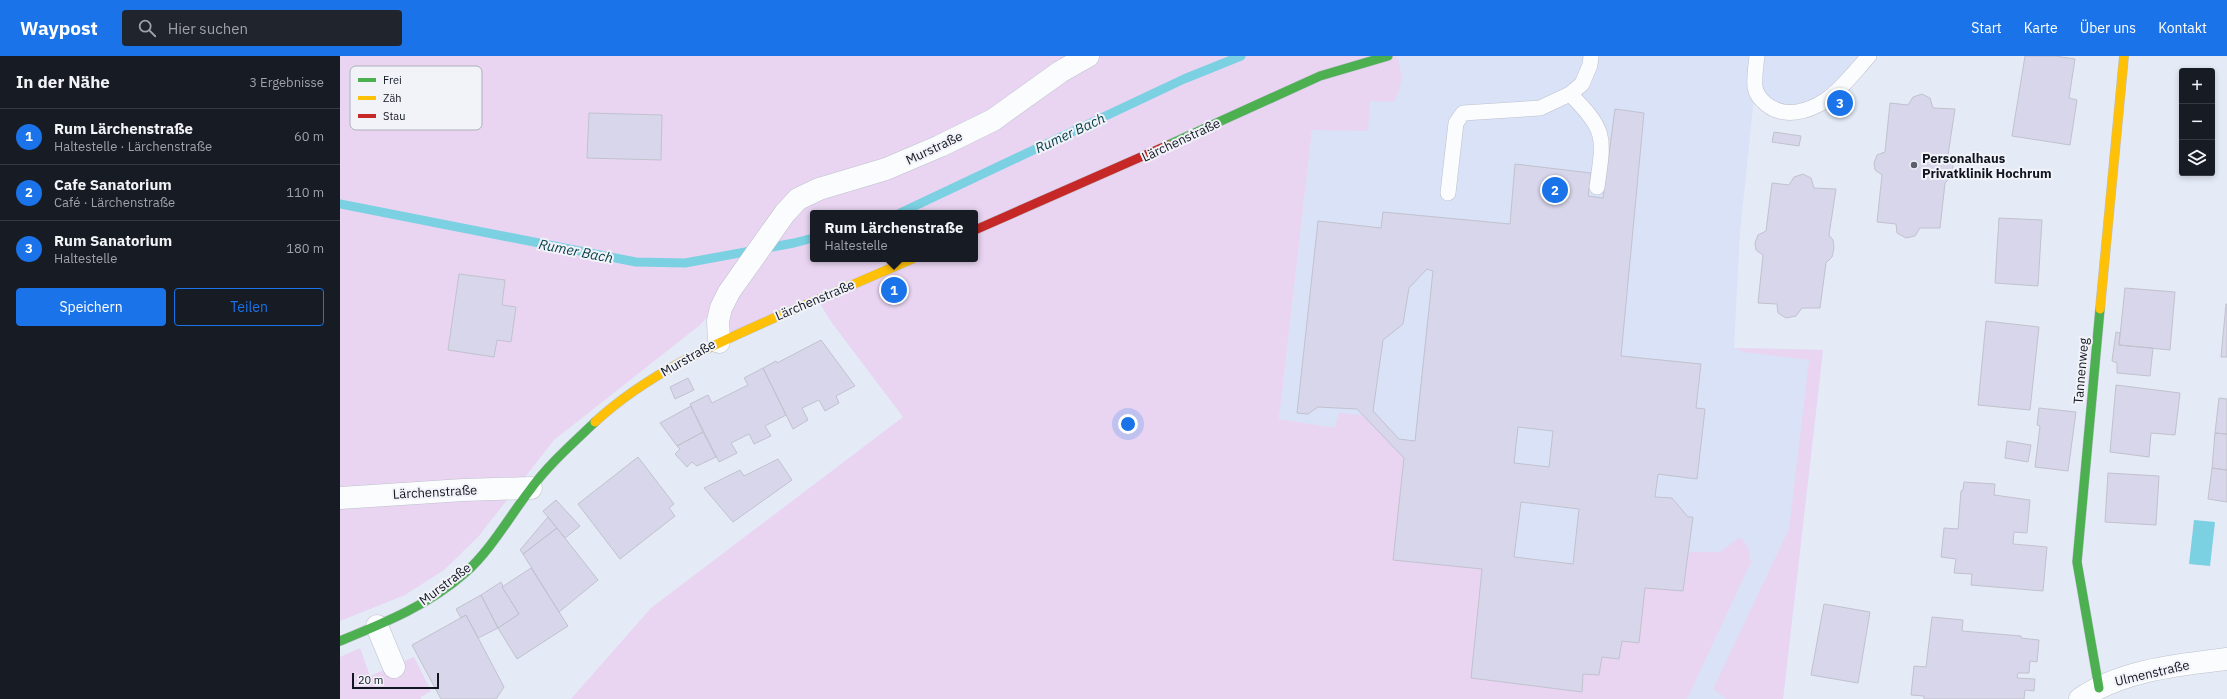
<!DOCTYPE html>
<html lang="de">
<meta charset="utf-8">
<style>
:root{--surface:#171b24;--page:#20242c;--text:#f1f3f6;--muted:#9ea1a6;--line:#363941;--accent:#1a73e8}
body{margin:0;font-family:"IBM Plex Sans",sans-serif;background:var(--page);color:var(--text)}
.controls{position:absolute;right:12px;top:12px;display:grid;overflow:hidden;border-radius:4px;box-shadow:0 2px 6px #0003}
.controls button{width:36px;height:36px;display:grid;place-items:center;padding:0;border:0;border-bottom:1px solid var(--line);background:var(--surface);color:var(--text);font:20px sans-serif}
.scale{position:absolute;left:12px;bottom:10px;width:87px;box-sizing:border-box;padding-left:4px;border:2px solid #121620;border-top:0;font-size:11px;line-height:14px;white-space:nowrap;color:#121620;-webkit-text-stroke:3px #f1f3f9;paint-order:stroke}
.you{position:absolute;left:788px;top:368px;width:14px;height:14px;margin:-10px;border:3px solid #fff;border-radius:50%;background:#1a73e8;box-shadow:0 0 0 6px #1a73e833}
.badge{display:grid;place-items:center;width:26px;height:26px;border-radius:50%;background:var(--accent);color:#fff;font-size:13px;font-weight:700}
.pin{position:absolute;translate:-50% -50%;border:2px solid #fff;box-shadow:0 1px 4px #0006}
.popup{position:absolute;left:470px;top:154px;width:168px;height:52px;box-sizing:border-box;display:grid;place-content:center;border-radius:4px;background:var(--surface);filter:drop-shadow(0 1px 3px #0005);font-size:13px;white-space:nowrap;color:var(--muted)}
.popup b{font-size:15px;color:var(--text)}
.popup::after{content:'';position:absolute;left:50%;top:100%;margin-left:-8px;border:8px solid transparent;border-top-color:var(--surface)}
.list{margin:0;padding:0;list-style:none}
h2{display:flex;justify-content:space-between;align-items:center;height:52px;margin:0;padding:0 16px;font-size:17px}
h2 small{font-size:13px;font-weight:400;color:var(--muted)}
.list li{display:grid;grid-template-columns:26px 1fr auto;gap:12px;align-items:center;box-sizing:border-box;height:56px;padding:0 16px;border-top:1px solid var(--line)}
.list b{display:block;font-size:15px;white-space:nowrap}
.list p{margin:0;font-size:13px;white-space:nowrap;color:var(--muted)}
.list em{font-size:13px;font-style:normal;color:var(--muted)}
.actions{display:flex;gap:8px;padding:12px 16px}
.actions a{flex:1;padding:9px 0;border:1px solid var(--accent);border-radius:4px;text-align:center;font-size:14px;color:var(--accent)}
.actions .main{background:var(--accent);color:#fff}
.icon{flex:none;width:22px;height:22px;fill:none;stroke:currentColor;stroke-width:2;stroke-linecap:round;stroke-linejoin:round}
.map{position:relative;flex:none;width:1887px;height:643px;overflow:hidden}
header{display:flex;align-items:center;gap:24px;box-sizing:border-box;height:56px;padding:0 20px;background:var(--accent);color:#fff}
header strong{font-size:19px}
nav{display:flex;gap:22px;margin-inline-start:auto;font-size:14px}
.search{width:280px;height:36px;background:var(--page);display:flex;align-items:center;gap:10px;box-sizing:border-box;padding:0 14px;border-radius:4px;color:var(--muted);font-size:15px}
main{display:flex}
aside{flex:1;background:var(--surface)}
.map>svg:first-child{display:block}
</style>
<header>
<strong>Waypost</strong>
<div class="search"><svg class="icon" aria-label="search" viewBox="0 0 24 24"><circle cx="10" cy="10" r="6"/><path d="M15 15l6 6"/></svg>Hier suchen</div>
<nav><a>Start</a><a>Karte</a><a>Über uns</a><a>Kontakt</a></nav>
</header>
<main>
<aside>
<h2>In der Nähe<small>3 Ergebnisse</small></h2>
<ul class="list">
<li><span class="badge">1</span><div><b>Rum Lärchenstraße</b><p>Haltestelle · Lärchenstraße</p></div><em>60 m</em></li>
<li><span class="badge">2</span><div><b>Cafe Sanatorium</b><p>Café · Lärchenstraße</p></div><em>110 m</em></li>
<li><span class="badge">3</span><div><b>Rum Sanatorium</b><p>Haltestelle</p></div><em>180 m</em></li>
</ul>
<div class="actions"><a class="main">Speichern</a><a>Teilen</a></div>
</aside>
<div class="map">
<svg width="1887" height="643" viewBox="0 0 1887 643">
<rect width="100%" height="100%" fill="#e4eaf6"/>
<path fill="#d9e2f7" d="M1057,0h472l-42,43 -44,14 -28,-25 -15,144 -6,116 89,2 -40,349h-408l-96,-280 33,-290 58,-28z"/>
<path fill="#e9d5f2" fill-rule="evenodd" d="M0,0h1057c6,20 6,27 -3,46l-24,-1 -2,30 -56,-1 -33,289 56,9 4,-15 23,2 42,43 78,111 -11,109 111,14 1,-18 16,1 3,-18 17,2 3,-18 17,2 6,-55 38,3 6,-39h31l20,-15 8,10 3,15 -64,137h-1116l80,-91 252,-191 -71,-94 -15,-24 -98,43 9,-48 -28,31 -146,115 -76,97 -34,33 -39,25 -65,26zM473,157h162v46h-162z
M1394,292l89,2 -40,349h-56l-14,-10 76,-160 20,-169 -65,-8z
M20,592l10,28 44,-19 17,34 -10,6v2h-81v-42z"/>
<path fill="#7bd0e2" d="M1854,464l21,2 -5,44 -21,-2z"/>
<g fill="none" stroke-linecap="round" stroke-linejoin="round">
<path stroke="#7bd0e2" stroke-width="9" d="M0,148l296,58 49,1 109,-20 19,-5
M560,157l284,-134 57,-23"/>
</g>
<path fill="#d8d6ea" stroke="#c1c2ce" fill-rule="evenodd" d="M1685,0h30l20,3 -6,39 8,2 -7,45 -58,-9z
M1582,38l8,4 3,10 22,1 -7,46 4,5 1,8 -2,9 -6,6 -5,45h-20l-5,8 -9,2 -9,-5 -1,-9 -19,-2 5,-47 -7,-5 -1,-7 3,-8 8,-3 5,-49 18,2 5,-8z
M1275,53l29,4 -23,243 80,8 -5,44 9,1 -8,70 -39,-5 -3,23 17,1 16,19h5l-10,74 -38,-3 -6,55 -17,-2 -3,18 -17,-2 -3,18 -16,-1 -1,18 -111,-14 11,-109 -89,-9 11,-102 -47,-49 -39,-2 -10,7 -11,-1 21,-192 63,7 2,-16 127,12 5,-60 76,9 -3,23 15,2zM1087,213l6,2 -18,170 -16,-2 -26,-28 10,-71 20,-16 6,-36zM1178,371l35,4 -4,36 -35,-4zM1181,446l58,7 -6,55 -59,-7z
M249,57l73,2 -1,45 -74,-2z
M1434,76l27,4 -2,10 -27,-4z
M1463,118l8,4 3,10 22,1 -7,46 4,5 1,8 -2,9 -6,6 -6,45h-18l-6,8 -10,2 -8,-5 -1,-9 -19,-1 5,-48 -7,-5 -1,-7 3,-8 8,-4 6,-48 17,2 5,-8z
M1659,162l43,2 -4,66 -43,-3z
M119,218l46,6 -3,25 14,2 -5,35 -14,-2 -3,17 -46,-7z
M1785,232l50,4 -5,58 -51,-5z
M1886,248h1v53h-6z
M1646,265l53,6 -9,83 -52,-5z
M1776,276l4,1 -1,12 34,3 -3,28 -33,-3v-10l-5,-2z
M481,284l34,46 -19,10 3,7 -14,8 -6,-11 -17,8 6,12 -15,9 -30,-61 13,-7 1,2z
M423,312l23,47 -21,11 6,10 -17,8 -5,-10 -18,9 6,10 -18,9 -29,-58 18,-9 4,8 36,-18 -4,-7z
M348,322l6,12 -19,9 -5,-12z
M1776,329l64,8 -5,42 -24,-2 -2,24 -39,-5z
M1879,342l8,1v35l-12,-1z
M351,350l12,26 -26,14 -17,-23z
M1699,352l37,4 -8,59 -33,-4 5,-41 -3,-1z
M363,376l13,25 -19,9 -5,-4 -5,5 -12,-13 5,-5 -3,-3z
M1875,377l12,1v36l-15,-2z
M1667,385l24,4 -3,17 -23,-4z
M298,401l36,47 -5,4 6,8 -55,43 -42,-55z
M438,403l14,21 -59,42 -29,-34 36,-18 4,6z
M1872,412l15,2v32l-19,-3z
M1768,417l51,3 -3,49 -51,-3z
M1624,426l31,2 -1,11 36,5 -3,33 -13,-1 -1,12 34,3 -4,44 -72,-6 1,-11 -18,-1 2,-14 -15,-2 3,-29 14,1 3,-38 2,-1z
M216,444l24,26 -15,12 -22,-27z
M208,461l9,11 -34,26 -3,-4z
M217,472l41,52 -39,32 -36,-58z
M191,512l37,58 -51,33 -19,-31 21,-14 -17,-27z
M161,526l2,4 -1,1 17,27 -21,14 -17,-33z
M141,539l17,33 -20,10 -12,-23 -5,3 -5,-9z
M1484,548l46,8 -12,71 -47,-8z
M126,559l38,72 -8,12h-55l-29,-54z
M1592,561l31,3 -1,11 59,5v2l18,2 -2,22 -7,-1 -1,12h-11l-1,5 18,1 -1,12 -9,-1 -1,9h-100v-3l-13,-1 3,-29 12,1z"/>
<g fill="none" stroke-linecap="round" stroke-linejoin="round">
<g stroke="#bcc1cc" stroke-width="16">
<path id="lane" d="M1417,0c-1,10 -3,21 -2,31 1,7 6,13 11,17 18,15 42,8 60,-4 16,-11 30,-30 43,-44
M1230,38c37,37 34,43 27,93
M1108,137l8,-70 7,-10 77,-5 30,-14 12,-10 8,-19 1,-9"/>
</g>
<g stroke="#bcc1cc" stroke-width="23">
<path id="street" d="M379,286l-1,-21 3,-13 8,-16 56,-79 13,-14 21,-10 67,-20 54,-23 53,-26 67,-48 28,-16
M0,442l123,-8 68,-2
M37,570l17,41
M1740,643c42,-29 98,-34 147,-40"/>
</g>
<g stroke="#bcc1cc" stroke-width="10">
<path id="fast" d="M828,89l152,-69 68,-20
M0,585c44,-18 89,-36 125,-68 26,-23 44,-56 65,-83 18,-25 43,-47 65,-68
M1759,632l-22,-126 23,-253"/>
</g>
<g stroke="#bcc1cc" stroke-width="10">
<path id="slow" d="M1760,253l24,-253
M255,366c53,-49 120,-78 186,-107 44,-18 87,-37 131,-56"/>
</g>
<g stroke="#bcc1cc" stroke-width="10">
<path id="jam" d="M635,174l193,-85"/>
</g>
<use href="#lane" stroke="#fbfcfe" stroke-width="15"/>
<use href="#street" stroke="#fbfcfe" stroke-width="22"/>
<use href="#fast" stroke="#4caf50" stroke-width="9"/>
<use href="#slow" stroke="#ffc107" stroke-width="9"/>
<use href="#jam" stroke="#c62828" stroke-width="9"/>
</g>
<circle fill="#5c606b" stroke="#f1f3f9" stroke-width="1.5" cx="1574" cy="109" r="4"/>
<g text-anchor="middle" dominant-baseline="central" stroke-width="4" stroke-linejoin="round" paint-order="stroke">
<g font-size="13" fill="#121620" stroke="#f1f3f9">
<text transform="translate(841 84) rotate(-25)">Lärchenstraße</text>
<text transform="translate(594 92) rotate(-25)">Murstraße</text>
<text transform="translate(475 244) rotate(-23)">Lärchenstraße</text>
<text transform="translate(348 302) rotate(-30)">Murstraße</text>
<text transform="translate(1741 315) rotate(-85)">Tannenweg</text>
<text transform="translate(95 436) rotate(-3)">Lärchenstraße</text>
<text transform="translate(105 528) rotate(-37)">Murstraße</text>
<text transform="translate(1812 617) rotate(-13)">Ulmenstraße</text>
</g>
<g font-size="13" font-weight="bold" fill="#121620" stroke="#f1f3f9" text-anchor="start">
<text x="1582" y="102">Personalhaus<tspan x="1582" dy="15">Privatklinik Hochrum</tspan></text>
</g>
<g font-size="14" font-style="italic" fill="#023c45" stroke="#f1f3f9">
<text transform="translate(730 77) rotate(-25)">Rumer Bach</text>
<text transform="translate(236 195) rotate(11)">Rumer Bach</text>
</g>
</g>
<rect x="10" y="10" width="132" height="64" rx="6" fill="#f1f3f9" stroke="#aeb1b8" stroke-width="1"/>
<rect x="18" y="22" width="18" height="4" fill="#4caf50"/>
<rect x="18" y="40" width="18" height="4" fill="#ffc107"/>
<rect x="18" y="58" width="18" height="4" fill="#c62828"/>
<g font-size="11" fill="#121620">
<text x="43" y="28">Frei</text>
<text x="43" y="46">Zäh</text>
<text x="43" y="64">Stau</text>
</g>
</svg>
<div class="controls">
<button>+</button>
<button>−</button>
<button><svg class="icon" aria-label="layers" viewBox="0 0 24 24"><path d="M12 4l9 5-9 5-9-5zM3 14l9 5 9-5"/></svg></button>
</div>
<div class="scale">20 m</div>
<div class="you"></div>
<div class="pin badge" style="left:554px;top:234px">1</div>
<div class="popup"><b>Rum Lärchenstraße</b>Haltestelle</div>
<div class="pin badge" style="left:1215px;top:134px">2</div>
<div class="pin badge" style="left:1500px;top:47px">3</div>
</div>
</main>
